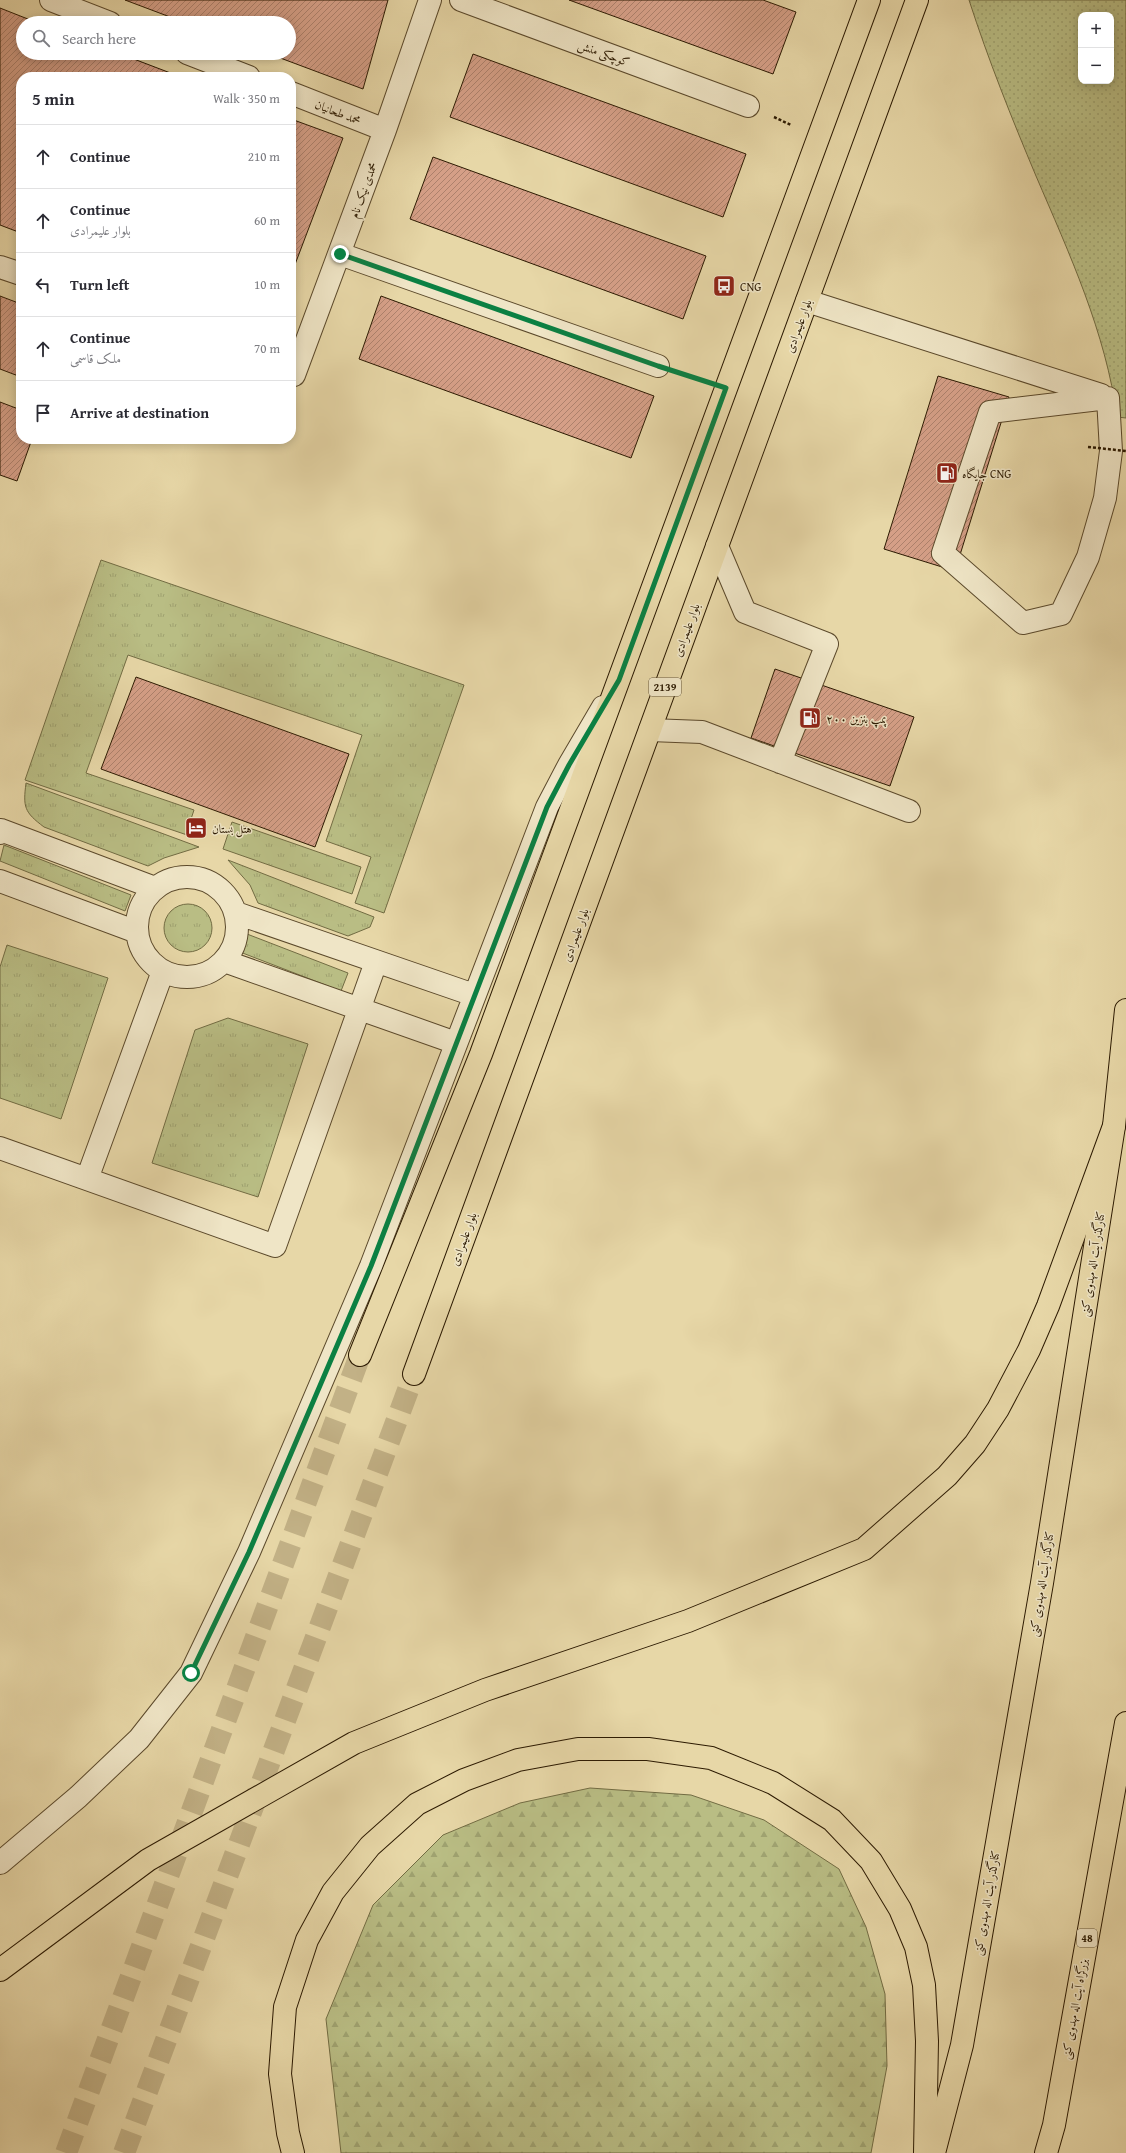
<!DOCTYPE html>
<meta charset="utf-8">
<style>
:root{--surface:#fff;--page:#f2f2f3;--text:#2b2b33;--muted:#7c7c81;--line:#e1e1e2}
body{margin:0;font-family:"Gentium Book Plus",Amiri,serif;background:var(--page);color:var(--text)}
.controls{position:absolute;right:12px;top:12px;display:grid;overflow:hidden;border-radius:8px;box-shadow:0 2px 10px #0003}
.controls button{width:36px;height:36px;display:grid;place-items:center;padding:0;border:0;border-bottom:1px solid var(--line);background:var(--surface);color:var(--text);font:20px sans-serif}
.stop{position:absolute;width:12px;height:12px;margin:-9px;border:3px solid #0b8043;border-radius:50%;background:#fff}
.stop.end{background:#0b8043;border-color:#fff;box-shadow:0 1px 4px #0008}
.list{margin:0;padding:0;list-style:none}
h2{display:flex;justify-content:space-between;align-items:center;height:52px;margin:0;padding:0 16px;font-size:17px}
h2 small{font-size:13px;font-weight:400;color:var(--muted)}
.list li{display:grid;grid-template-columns:26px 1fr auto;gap:12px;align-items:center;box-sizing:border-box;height:64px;padding:0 16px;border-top:1px solid var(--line)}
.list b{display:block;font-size:15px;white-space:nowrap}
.list p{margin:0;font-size:13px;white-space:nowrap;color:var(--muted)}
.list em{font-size:13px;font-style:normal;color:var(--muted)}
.icon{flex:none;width:22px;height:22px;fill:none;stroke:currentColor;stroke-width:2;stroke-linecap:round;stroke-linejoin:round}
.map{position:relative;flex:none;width:1126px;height:2153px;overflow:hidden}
.search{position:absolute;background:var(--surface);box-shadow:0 2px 10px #0003;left:16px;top:16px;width:280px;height:44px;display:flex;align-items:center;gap:10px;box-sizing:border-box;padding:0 14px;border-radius:22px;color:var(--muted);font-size:15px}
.panel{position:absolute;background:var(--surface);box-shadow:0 2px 10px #0003;left:16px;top:72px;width:280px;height:372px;border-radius:16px}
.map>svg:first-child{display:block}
</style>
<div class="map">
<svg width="1126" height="2153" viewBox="0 0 1126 2153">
<defs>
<pattern id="grass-tufts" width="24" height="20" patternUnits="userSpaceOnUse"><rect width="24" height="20" fill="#b9bd84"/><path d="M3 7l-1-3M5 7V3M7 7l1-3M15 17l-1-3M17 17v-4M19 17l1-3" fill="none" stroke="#9fa270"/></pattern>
<pattern id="forest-firs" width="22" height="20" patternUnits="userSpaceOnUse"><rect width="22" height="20" fill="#b9bd84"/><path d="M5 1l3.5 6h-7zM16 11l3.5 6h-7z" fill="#9fa270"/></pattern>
<pattern id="garden-dots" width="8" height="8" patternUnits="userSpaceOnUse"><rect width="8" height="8" fill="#b9bd84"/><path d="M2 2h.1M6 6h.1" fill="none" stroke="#9fa270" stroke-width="1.8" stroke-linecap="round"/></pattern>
<pattern id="building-hatch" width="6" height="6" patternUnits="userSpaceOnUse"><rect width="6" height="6" fill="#d59f87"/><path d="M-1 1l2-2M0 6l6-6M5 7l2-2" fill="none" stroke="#ad816c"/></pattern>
</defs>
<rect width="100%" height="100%" fill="#e7d7a7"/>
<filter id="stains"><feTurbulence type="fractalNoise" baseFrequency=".005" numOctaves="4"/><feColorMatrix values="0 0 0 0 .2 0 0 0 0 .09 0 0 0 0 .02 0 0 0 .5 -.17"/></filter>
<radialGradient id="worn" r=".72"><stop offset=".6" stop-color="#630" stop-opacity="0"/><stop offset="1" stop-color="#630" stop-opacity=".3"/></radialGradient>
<path fill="url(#grass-tufts)" stroke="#726c43" d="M101,560l363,125 -80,228 -29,-10 16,-46 -45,-16 36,-106 -234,-80 -42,118 108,37 -5,15 4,12 -168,-57z
M26,783l173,64 -35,11 -16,8 -104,-39c-20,-15 -21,-20 -18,-44z
M232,822l129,45 -9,27 -129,-45z
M4,845l127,50 -6,16 -125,-50z
M228,860l146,57 -4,10 -22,9 -90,-33 -8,-18z
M164 928a24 24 0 1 1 48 0a24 24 0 1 1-48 0Z
M247,934l101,39 -7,18 -101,-39z
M7,945l101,33 -47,141 -61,-21v-131z
M228,1018l80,26 -50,153 -106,-34 43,-133z"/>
<path fill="url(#forest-firs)" stroke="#726c43" d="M590,1788l101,7 73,25 75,49 27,58 19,67 2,72 -16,87h-530l-15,-134 47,-114 70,-70 77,-32z"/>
<path fill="url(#garden-dots)" stroke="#726c43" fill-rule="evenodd" d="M969,0h157v418l-9,-1c-11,-84 -48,-164 -81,-241 -24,-57 -48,-117 -67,-176zM1081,15h30v66h-30z"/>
<path fill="url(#building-hatch)" stroke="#2c1a02" d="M125,0h263l-25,89 -96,-36h22v-30h-103z
M569,0h194l33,12 -23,62z
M0,8l38,15h-15v30h95l63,24h-160v156l-21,-8z
M473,54l273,100 -23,63 -273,-100z
M291,119l52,19 -52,137z
M433,157l273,99 -23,63 -273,-100z
M0,296l21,8v73l-21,-8z
M381,296l273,100 -23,62 -272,-99z
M938,376l71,21 -54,174 -71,-22z
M0,402l21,8v29h11l-15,42 -17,-6z
M775,669l139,48 -24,69 -139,-48z
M136,677l213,77 -34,93 -214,-78z"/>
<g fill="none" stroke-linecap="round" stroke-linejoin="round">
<path stroke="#c2b186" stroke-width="22" stroke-dasharray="22 11" stroke-linecap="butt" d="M66,2153l294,-798
M124,2153l290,-779"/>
<g stroke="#5b492b" stroke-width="24">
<path id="minor" d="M51,0l59,23
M461,0l287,106
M187,53l62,24
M291,93l94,37
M340,254l318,112
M0,267l21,7
M807,301l294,94
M291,374l3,1 91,-245 45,-130
M1108,398l3,53 -6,47 -17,59 -27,57 -38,9 -80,-70 47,-141z
M717,546l28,66 82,32 -47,118
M650,730l52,2 207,79
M0,833l1,-3 154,58
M137 927a50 50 0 1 1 100 0a50 50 0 1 1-100 0Z
M0,881l137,51
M236,913l238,82
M224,961l232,82
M0,1148l275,98 101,-284
M87,1179l76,-208
M0,1863l78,-66 61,-58 52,-66 58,-121 122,-286 176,-459 22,-42 34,-58"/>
</g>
<g stroke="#2c1a02" stroke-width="24">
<path id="major" d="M360,1355l121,-301 388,-1054
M414,1374l503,-1374
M934,2153l28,-108 80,-462 72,-457 12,-116"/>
</g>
<g stroke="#2c1a02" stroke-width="24">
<path id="highway" d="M0,1970l148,-110 206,-117 131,-53 203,-69 176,-72 83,-73 28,-32 23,-35 31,-59 19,-44 66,-180
M293,2153l-5,-20 -8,-59 5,-67 22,-67 26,-48 37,-46 47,-42 47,-24 54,-20 60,-11h70l63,9 62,25 59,37 39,41 29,48 16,38 8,38 3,56 -2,112
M1046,2153l8,-28 72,-402"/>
</g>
<path stroke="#2c1a02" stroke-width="2.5" stroke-dasharray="3 2" stroke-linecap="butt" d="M774,117l17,8
M685,375l14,4"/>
<use href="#minor" stroke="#efe5c6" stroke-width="22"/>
<use href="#major" stroke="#e7d7a7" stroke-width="22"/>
<use href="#highway" stroke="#e7d7a7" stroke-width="22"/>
<path stroke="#2c1a02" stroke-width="2.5" stroke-dasharray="3 2" stroke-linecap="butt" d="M1088,447l38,4"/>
</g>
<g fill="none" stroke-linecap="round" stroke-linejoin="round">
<path stroke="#0b8043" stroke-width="5" d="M191,1673l58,-121 122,-286 176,-459 22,-42 50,-85 107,-292 -68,-22 -318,-112"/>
</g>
<defs>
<g id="bus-square" transform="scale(1.15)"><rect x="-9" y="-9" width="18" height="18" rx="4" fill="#8f2418" stroke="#efe5c6"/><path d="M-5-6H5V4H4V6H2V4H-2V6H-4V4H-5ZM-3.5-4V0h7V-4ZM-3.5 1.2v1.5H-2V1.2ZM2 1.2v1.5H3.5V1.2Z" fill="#fff"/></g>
<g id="fuel-square" transform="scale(1.15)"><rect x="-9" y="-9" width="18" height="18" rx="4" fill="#8f2418" stroke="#efe5c6"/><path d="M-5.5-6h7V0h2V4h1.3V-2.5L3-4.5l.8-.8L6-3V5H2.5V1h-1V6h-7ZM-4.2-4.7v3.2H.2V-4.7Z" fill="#fff"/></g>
<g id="hotel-square" transform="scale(1.15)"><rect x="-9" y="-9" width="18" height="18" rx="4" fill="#8f2418" stroke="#efe5c6"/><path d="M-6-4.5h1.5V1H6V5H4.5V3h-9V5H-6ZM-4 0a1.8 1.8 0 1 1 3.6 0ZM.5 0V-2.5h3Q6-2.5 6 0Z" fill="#fff"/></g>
</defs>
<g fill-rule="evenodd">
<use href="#bus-square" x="724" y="286"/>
<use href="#fuel-square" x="947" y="473"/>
<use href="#fuel-square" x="810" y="718"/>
<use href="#hotel-square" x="196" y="828"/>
</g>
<g text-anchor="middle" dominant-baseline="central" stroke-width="3" stroke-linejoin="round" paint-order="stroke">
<g fill="#efe5c6" stroke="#66573d" stroke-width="1">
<rect x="649" y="678" width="32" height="18" rx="3"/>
<rect x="1077" y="1929" width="20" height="18" rx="3"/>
</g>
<g font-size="11" font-weight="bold" fill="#2c1a02">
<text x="665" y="687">2139</text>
<text x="1087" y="1938">48</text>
</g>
<g font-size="12" fill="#2c1a02" stroke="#efe5c6">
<text transform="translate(604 53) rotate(20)">کوچکی منش</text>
<text transform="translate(338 112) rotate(21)">محمد طحانیان</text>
<text transform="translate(363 190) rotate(-70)">محمدی نیک نام</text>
<text transform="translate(798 326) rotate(-70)">بلوار علیمرادی</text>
<text transform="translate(686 630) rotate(-70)">بلوار علیمرادی</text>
<text transform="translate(575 935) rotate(-70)">بلوار علیمرادی</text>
<text transform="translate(463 1239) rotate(-70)">بلوار علیمرادی</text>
<text transform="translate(1092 1264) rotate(-81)">کنارگذر آیت اله مهدوی کنی</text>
<text transform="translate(1041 1584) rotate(-81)">کنارگذر آیت اله مهدوی کنی</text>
<text transform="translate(986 1903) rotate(-80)">کنارگذر آیت اله مهدوی کنی</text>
<text transform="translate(1074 2009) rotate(-80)">بزرگراه آیت اله مهدوی کنی</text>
</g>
<g font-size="12" fill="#2c1a02" stroke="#efe5c6" text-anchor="start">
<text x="740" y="286">CNG</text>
<text x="962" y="473">جایگاه CNG</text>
<text x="826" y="718">پمپ بنزین ۲۰۰</text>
<text x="212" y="828">هتل بستان</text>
</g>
</g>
<rect width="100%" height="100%" filter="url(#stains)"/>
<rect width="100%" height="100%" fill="url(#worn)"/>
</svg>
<div class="controls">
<button>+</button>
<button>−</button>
</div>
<div class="stop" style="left:191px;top:1673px"></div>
<div class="stop end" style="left:340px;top:254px"></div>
<div class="search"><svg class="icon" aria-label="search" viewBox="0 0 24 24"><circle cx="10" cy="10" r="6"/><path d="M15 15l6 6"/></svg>Search here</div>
<section class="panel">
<h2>5 min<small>Walk · 350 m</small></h2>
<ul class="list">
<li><svg class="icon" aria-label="ahead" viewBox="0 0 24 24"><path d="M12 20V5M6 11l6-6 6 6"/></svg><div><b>Continue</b></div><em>210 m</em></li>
<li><svg class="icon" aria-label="ahead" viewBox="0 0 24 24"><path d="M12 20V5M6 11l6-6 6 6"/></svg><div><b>Continue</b><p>بلوار علیمرادی</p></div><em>60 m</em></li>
<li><svg class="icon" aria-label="left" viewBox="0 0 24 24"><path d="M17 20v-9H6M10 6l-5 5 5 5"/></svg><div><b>Turn left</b></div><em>10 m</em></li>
<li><svg class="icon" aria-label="ahead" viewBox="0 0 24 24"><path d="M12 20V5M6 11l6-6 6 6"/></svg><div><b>Continue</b><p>ملک قاسمی</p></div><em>70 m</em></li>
<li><svg class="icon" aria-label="arrive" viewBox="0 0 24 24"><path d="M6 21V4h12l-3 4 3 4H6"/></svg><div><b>Arrive at destination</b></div></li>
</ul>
</section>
</div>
